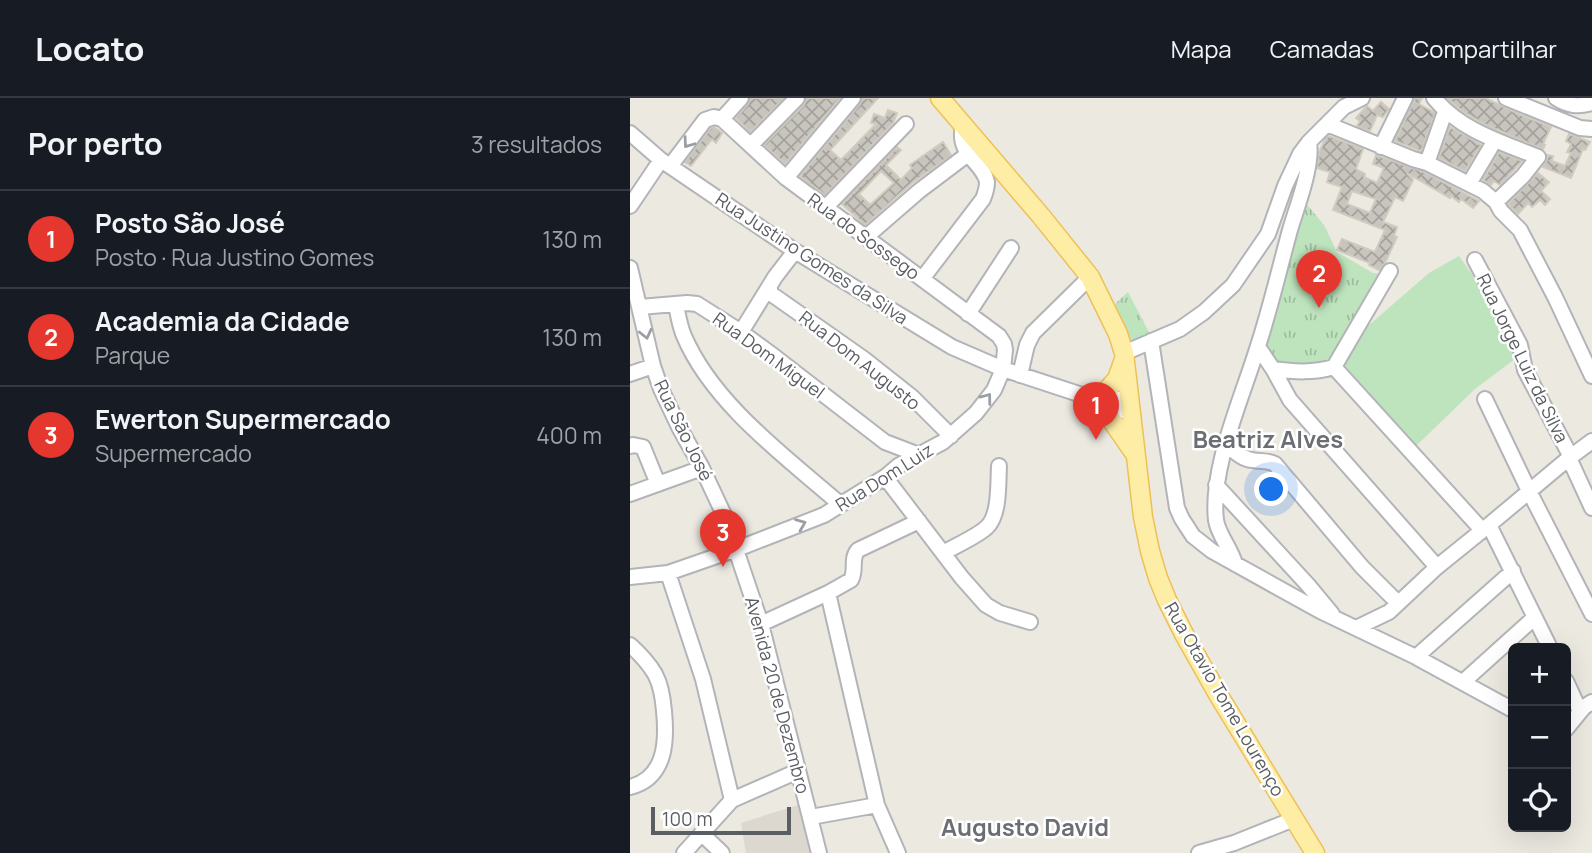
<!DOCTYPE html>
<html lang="pt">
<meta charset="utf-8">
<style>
:root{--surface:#171b24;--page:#20242c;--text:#f1f3f6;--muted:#9ea1a6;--line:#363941;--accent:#e5372e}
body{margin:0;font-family:Manrope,sans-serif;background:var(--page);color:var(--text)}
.controls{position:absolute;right:21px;bottom:21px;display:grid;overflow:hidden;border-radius:10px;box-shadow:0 7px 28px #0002}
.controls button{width:63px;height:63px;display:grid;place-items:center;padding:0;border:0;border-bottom:2px solid var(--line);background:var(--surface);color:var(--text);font:35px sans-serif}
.scale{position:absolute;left:21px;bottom:18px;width:140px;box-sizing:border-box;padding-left:7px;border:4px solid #5a5d62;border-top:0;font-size:19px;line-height:24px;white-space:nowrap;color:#5a5d62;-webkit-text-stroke:5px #fff;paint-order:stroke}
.you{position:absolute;left:642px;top:392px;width:24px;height:24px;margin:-18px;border:5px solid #fff;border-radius:50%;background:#1a73e8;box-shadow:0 0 0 10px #1a73e833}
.badge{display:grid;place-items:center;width:46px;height:46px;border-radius:50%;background:var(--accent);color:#fff;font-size:23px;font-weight:700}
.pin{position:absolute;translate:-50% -58px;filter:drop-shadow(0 2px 4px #0008)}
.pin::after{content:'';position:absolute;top:37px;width:24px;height:21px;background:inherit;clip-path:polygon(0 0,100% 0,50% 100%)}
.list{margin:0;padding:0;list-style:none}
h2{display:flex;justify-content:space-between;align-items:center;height:91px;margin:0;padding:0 28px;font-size:30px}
h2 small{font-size:23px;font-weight:400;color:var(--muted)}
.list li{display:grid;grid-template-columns:46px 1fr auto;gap:21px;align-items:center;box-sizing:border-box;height:98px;padding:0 28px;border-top:2px solid var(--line)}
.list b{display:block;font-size:26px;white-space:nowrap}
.list p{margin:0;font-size:23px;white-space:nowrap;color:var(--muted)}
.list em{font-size:23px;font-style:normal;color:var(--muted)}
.icon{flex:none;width:38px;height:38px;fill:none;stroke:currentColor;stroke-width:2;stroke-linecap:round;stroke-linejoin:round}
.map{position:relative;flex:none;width:962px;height:755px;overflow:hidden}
header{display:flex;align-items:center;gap:42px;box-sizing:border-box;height:98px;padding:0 35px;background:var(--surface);border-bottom:2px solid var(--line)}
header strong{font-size:33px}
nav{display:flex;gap:38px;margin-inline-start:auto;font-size:24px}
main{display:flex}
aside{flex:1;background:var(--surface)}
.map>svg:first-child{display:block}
</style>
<header>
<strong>Locato</strong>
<nav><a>Mapa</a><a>Camadas</a><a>Compartilhar</a></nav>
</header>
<main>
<aside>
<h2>Por perto<small>3 resultados</small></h2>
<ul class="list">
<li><span class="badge">1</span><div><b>Posto São José</b><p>Posto · Rua Justino Gomes</p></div><em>130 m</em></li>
<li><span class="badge">2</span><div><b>Academia da Cidade</b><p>Parque</p></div><em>130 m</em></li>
<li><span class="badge">3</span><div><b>Ewerton Supermercado</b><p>Supermercado</p></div><em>400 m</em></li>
</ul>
</aside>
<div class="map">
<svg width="962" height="755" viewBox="0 0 962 755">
<defs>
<pattern id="grass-tufts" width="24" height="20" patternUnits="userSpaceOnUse" patternTransform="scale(1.75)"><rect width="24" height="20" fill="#bee4bd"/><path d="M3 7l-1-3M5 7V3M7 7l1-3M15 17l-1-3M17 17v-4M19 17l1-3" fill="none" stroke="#9dbc9d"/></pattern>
<pattern id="building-cross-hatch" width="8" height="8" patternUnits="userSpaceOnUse" patternTransform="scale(1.75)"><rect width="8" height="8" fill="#c8c4be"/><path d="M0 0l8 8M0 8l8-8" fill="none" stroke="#a5a29e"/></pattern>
</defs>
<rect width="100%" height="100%" fill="#ece9e1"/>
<path fill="#dcd8cf" d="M168,707l13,48h-65l-5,-30z"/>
<path fill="url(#grass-tufts)" d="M674,103l20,24 13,27 36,21 10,1 -51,90c-12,0 -44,4 -52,0 -10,-3 -15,-13 -15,-22z
M498,194l23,44 -16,5 -4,-1 -16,-36z"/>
<path fill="#bee4bd" d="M829,158l29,41 31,59 -44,33 -59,57 -74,-84 26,-36 61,-53z"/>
<path fill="url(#building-cross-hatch)" stroke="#d1cbbf" stroke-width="2" fill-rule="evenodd" d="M120,0h34l-34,34 -14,-14 12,-14z
M176,0h34l-55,66 -21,-19 40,-40z
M232,0h16l-48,52 11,10 35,-36 -5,-1 3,-9 11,4 3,-8 9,3 -4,10 -68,72 -25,-19 60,-72z
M785,0h7l-3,6 16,9 -14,38 -26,-10z
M817,0h38l36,17 30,12 -8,17 2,1 -2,4 -57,-24 -24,-14z
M751,4l8,7 -6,8 -6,-2 -7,16 -13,-5 3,-5 -4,-3 10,-11 1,-1 6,5z
M84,29l8,6 -6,10 -4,-4 -21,27 -6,-4 26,-34z
M820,29l31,18 -16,26 -26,-13z
M939,36l21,8 -5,8 -2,-1 -12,29 -28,-11 4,-7v-5l6,1 -1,5 13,5 6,-13 -4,-1 4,-8 -5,-3z
M699,38l34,13 -7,20 9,5 -1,3 13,6 7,-15 -11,-4 3,-9 48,17 55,29 -6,7 -12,-9 -2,3 -8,-6 -1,2 -43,-25 6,7 -10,21 -8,-4 -12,25 14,5 -3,9 3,1 -12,26 -6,7 -10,-5 1,-2 -33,-13 5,-11 33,13 10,-22 -52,-20 9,-23 -15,-5 3,-10 -13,-4 2,-15 6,-14zM722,93l24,8 -6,14 -23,-9z
M313,44l8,13 -39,28 -47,42 -23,-21 55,-57 4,3 -15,15 15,15 11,-12 -2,-3zM251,73l13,12 -24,22 -11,-11z
M869,54l23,9 -22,24 -6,-4 -3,4 -8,-5z
M908,75l11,9 -8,9 9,8 -5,6 -5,-5 -8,7 -4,-4 -10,11 -10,-10z"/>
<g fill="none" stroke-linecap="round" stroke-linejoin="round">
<g stroke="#b2b4b8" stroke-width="18">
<path id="minor" d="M804,0c26,32 67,44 104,59l-15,19 -27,26
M876,0l74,30 12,1
M926,0c12,8 22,9 36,5
M92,21l19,-21
M697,26l86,35 14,4 56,28 13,11 5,9 19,19 35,67 37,79
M0,35l31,27 134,91 157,96 51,22 88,29 20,12 14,1 4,-6c-9,-10 -25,-7 -38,-7
M121,47l46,-47
M751,49l24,-49
M797,65l18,-51
M156,80l67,-80
M839,86l26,-44
M0,108l31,-46
M196,109l80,-83
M236,139l53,-46 49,-37
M845,162l45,85 5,25 46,87
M0,170l23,98 8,23 18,38 23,41 23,49 36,107 58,229
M292,181l61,-80c2,-5 4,-11 4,-17 -3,-19 -31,-27 -24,-56
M140,190v5l94,66 48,38 39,39
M46,207c2,10 4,22 8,31 29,68 102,121 156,168
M10,209l47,-4 10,1 44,28 34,25 110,85 34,13
M338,216l43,-66
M111,234l34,-55 20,-26
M521,243l26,167 5,11 11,17 19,15 108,60 96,46 97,53
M628,249l15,22 17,31 147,167
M494,255l56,-24 24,-17 29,-27 35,-51 17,-48 15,-32 9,-12 35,-35 18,-9
M704,269l148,163
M643,271c22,3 40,4 61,-2l56,-96
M0,276l23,-8
M390,277l7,-30 6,-12 57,-56
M855,301l44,92 63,123
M596,347c8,6 16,14 26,15 9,2 15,0 23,4l87,103 36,36
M0,348l3,-1 10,2 15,37
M939,360l23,50
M255,379l77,101 24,27 14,8 30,9
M586,387l92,100 24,29
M0,396l72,-26
M859,427l61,123
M313,455c12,-7 35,-17 44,-26 13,-12 11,-45 12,-61
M605,466c-4,-16 -17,-29 -19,-44 -6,-51 26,-122 41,-171 13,-39 22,-79 33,-119 7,-24 23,-64 19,-88
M38,475l35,106 29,121
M0,479l38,-4 69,-24 87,-34 61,-38 13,-11 45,-24 33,-29 18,-23 9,-21 2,-19 -1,-6 -5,-8 -213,-158 -64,-59 -8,-2 -9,3 -34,45
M198,495l49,212 21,48
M131,526l67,-31 23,-13c6,-11 -1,-21 7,-30l61,-29
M726,530l33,-16 48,-45 52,-42 80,-67 23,-17
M0,547c9,8 19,19 25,29 6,11 8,25 9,37 3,30 2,67 -34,76
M786,559l97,-86
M936,583l12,26h6
M833,584l71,-64
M936,631l18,-22 8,-5
M181,719l66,-12
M72,736l20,19
M54,755l48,-53 66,-29
M569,755l35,-10 60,-24"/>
</g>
<g stroke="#eec058" stroke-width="21">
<path id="major" d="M310,0l101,118 49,61 28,57 6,19 19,164 7,34 8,27 9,22 17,34 35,62 96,157
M470,300l17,-19 6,-17
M475,309l5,11 23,33"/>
</g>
<use href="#minor" stroke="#fff" stroke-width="14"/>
<use href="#major" stroke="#fdeda5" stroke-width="18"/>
</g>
<defs><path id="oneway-chevron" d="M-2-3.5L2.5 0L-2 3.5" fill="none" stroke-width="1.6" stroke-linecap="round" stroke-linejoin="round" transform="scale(1.75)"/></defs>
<g stroke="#9c9ea1">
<use href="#oneway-chevron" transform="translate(58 45) rotate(126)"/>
<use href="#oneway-chevron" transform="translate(16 236) rotate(77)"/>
<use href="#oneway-chevron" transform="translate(357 300) rotate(-53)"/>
<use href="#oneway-chevron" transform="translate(171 426) rotate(-22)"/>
</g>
<g text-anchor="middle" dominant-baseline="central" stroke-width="5" stroke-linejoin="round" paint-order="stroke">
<g font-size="18" fill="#5a5d62" stroke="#fff">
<text transform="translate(234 138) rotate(36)">Rua do Sossego</text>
<text transform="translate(182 160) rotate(33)">Rua Justino Gomes da Silva</text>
<text transform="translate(139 257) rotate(36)">Rua Dom Miguel</text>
<text transform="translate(893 260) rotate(64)">Rua Jorge Luiz da Silva</text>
<text transform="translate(230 262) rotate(38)">Rua Dom Augusto</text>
<text transform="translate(54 332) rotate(64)">Rua São José</text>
<text transform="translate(254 379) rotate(-32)">Rua Dom Luiz</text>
<text transform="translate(148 597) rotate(75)">Avenida 20 de Dezembro</text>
<text transform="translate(595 601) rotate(60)">Rua Otavio Tome Lourenço</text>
</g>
<g font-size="24" font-weight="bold" fill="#6b6f74" stroke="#fff">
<text x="638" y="340">Beatriz Alves</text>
<text x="395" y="728">Augusto David</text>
</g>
</g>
</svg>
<div class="controls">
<button>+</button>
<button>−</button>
<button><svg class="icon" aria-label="locate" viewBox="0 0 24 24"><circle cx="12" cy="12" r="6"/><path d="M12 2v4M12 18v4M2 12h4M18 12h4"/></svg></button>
</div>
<div class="scale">100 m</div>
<div class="you"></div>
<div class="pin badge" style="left:466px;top:342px">1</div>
<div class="pin badge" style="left:689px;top:210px">2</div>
<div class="pin badge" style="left:93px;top:469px">3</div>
</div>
</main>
